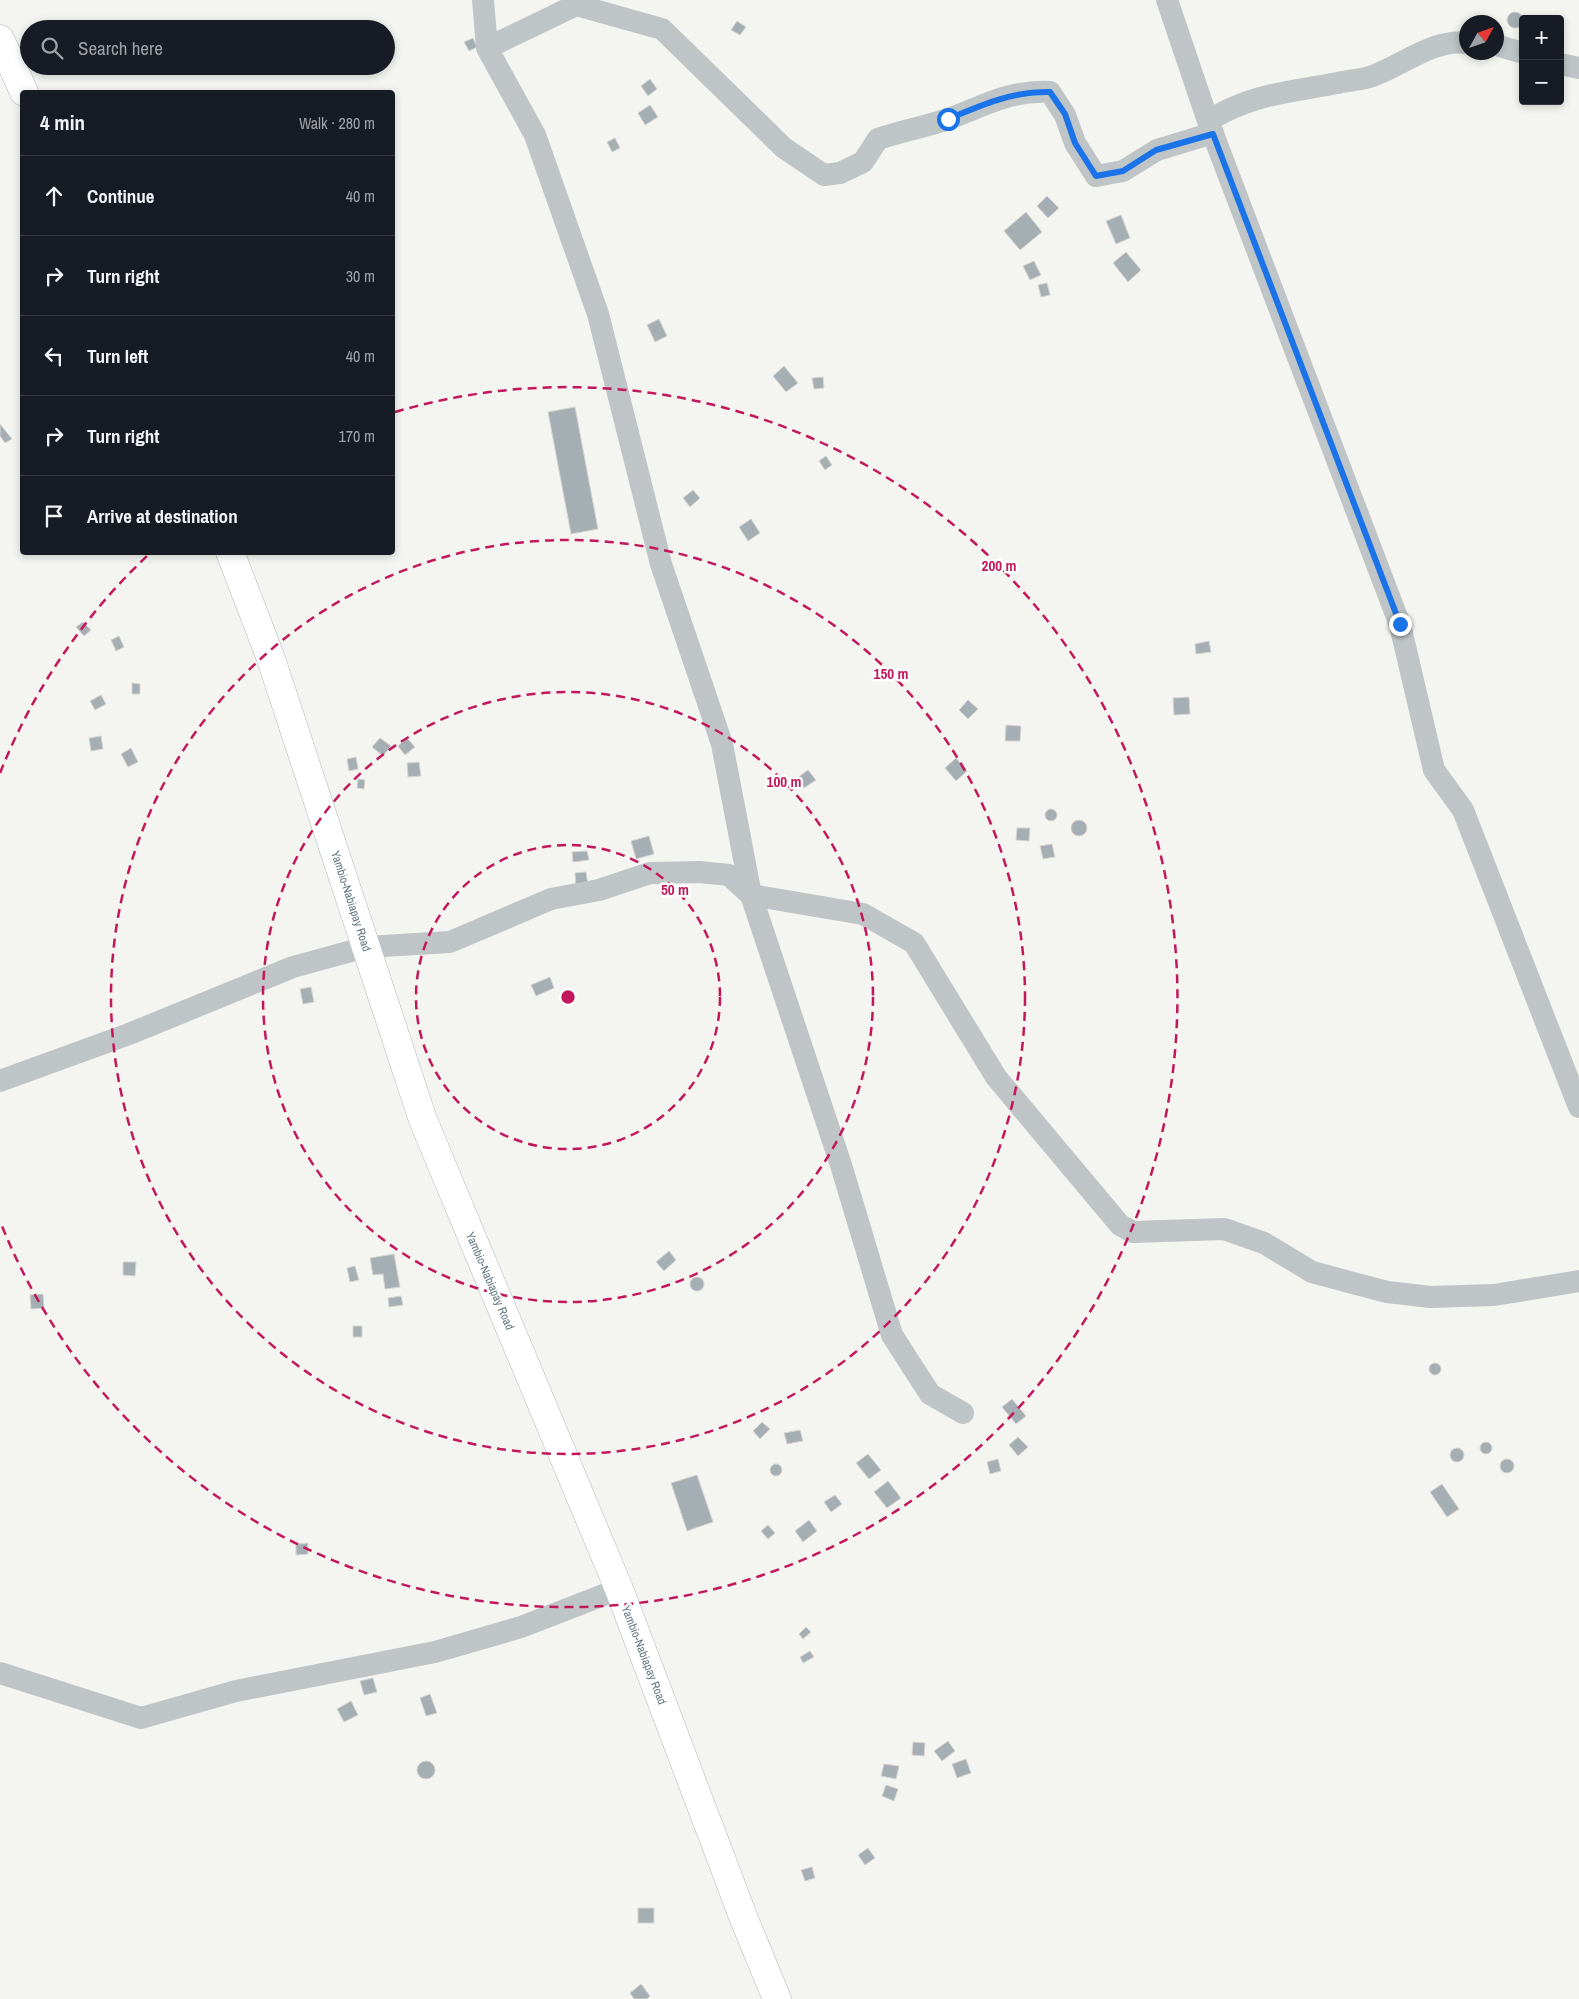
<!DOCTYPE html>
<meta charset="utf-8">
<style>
:root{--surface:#171b24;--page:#20242c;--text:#f1f3f6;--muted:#9ea1a6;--line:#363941}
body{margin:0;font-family:"Archivo Narrow",sans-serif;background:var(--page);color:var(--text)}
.controls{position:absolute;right:15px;top:15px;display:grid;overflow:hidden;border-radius:5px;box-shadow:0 2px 8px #0003}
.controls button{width:45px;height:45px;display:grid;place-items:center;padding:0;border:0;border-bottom:1px solid var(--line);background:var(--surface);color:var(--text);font:25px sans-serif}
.compass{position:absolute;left:1459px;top:15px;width:45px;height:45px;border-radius:50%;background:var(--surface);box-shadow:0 2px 8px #0003;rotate:50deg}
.stop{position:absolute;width:15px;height:15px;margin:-11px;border:4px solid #1a73e8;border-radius:50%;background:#fff}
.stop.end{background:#1a73e8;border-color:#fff;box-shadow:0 1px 5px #0008}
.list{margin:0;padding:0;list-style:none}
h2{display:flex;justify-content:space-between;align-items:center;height:65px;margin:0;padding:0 20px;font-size:21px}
h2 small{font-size:16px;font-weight:400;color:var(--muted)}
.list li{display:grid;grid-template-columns:32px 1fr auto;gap:15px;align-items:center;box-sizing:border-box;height:80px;padding:0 20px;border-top:1px solid var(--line)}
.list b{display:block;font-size:19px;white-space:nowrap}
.list em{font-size:16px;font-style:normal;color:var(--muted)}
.icon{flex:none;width:28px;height:28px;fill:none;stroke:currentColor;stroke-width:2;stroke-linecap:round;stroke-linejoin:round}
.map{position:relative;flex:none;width:1579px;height:1999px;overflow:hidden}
.search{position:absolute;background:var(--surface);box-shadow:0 2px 8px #0003;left:20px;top:20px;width:375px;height:55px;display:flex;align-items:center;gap:12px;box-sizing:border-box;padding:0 18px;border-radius:28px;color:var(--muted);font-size:19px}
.panel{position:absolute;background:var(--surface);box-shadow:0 2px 8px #0003;left:20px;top:90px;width:375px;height:465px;border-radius:5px}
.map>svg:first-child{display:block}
</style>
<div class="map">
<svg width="1579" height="1999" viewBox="0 0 1579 1999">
<rect width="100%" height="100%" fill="#f4f4f0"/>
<path fill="#a5afb3" stroke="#d5d5d3" d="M1507 20a8 8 0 1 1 16 0a8 8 0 1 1-16 0Z
M737,21l9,6 -6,8 -9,-5z
M473,38l4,9 -8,4 -5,-9z
M650,79l7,10 -9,7 -7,-10z
M650,105l8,12 -13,8 -7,-12z
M615,138l5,10 -8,4 -5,-10z
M1047,196l12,12 -11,10 -11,-12z
M1026,212l16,20 -22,18 -16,-19z
M1121,215l9,23 -14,6 -10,-23z
M1126,252l15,18 -13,12 -15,-19z
M1034,261l7,14 -11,5 -7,-14z
M1047,283l3,12 -9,2 -3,-12z
M659,319l8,17 -12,6 -8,-17z
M784,366l14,17 -12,9 -13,-16z
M823,377l1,11 -10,1 -2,-11z
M575,407l23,122 -27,5 -23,-122z
M0,424l12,15 -7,4 -5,-7z
M826,456l6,9 -7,5 -6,-9z
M693,490l7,8 -10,9 -7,-9z
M751,519l9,14 -12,8 -9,-14z
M83,622l8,8 -7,6 -8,-9z
M119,636l5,11 -8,4 -5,-11z
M1209,641l2,11 -15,2 -1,-10z
M132,683l8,1v10h-8z
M101,695l5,9 -11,6 -5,-9z
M1189,697l1,17 -16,1 -1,-17z
M968,700l10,9 -10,10 -9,-9z
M1006,725l15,1 -1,15h-15z
M101,736l2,13 -12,2 -2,-13z
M380,738l11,8 -8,10 -11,-9z
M407,738l8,9 -10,8 -7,-9z
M131,748l7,14 -10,5 -7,-13z
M356,757l2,12 -9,2 -2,-12z
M956,758l11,13 -11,10 -11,-13z
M419,762l2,14 -13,1 -1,-14z
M808,770l8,10 -12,8 -7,-10z
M358,779l7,1 -1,9 -7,-1z
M1045 815a6 6 0 1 1 12 0a6 6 0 1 1-12 0Z
M1071 828a8 8 0 1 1 16 0a8 8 0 1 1-16 0Z
M1017,828h13l-1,13 -13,-1z
M649,836l5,18 -18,5 -5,-18z
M1052,844l3,13 -12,2 -3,-13z
M587,851l2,9 -16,2 -1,-10z
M586,872l2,13 -12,1 -1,-13z
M550,977l4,11 -18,8 -5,-11z
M311,987l3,15 -11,2 -3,-15z
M669,1251l7,9 -12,11 -8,-9z
M394,1254l6,33 -15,2 -2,-15 -10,1 -3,-17z
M123,1262h13l-1,14 -12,-1z
M355,1266l4,14 -9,2 -3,-14z
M690 1284a7 7 0 1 1 14 0a7 7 0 1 1-14 0Z
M43,1294l1,14 -13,1 -1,-14z
M401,1296l2,9 -14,2 -1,-9z
M353,1326h9v11h-9z
M1429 1369a6 6 0 1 1 12 0a6 6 0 1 1-12 0Z
M1012,1399l14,17 -10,8 -14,-17z
M762,1422l8,7 -10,10 -7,-8z
M800,1430l3,11 -16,3 -3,-11z
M1018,1437l10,10 -10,9 -9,-11z
M1480 1448a6 6 0 1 1 12 0a6 6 0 1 1-12 0Z
M1450 1455a7 7 0 1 1 14 0a7 7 0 1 1-14 0Z
M868,1454l13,16 -12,9 -13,-16z
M998,1459l3,12 -11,3 -3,-12z
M1500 1466a7 7 0 1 1 14 0a7 7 0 1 1-14 0Z
M770 1470a6 6 0 1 1 12 0a6 6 0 1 1-12 0Z
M697,1475l16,47 -26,9 -16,-48z
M888,1481l13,17 -14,10 -13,-16z
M1442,1484l17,25 -12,8 -17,-25z
M835,1495l7,9 -11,8 -7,-10z
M809,1520l8,11 -14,11 -8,-11z
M768,1525l7,8 -7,6 -7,-8z
M308,1543v11l-12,1v-11z
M806,1627l5,5 -8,7 -4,-5z
M810,1651l4,6 -11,6 -3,-6z
M373,1678l4,14 -13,3 -4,-14z
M430,1694l7,19 -11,3 -6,-18z
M351,1701l7,14 -14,7 -7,-13z
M948,1741l7,10 -13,10 -8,-10z
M913,1742l12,1 -1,13 -12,-1z
M966,1759l5,14 -14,5 -5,-14z
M417 1770a9 9 0 1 1 18 0a9 9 0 1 1-18 0Z
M884,1764l15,2 -3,13 -15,-3z
M886,1785l12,4 -4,12 -12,-5z
M868,1848l7,10 -10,7 -7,-10z
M812,1867l3,11 -10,3 -4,-11z
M638,1908h16v15h-16z
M641,1984l9,12 -3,3h-13l-4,-6z"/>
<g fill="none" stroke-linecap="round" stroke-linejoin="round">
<g stroke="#b1b8bb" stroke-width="29">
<path id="secondary" d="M0,39l24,53
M230,552l40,104 153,464 196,469 125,330 33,80"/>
</g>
<path stroke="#bfc4c6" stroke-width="22" d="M483,0l4,48 48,87 63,179 63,250 61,180 29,151 90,270 51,170 38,59 33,19
M1167,0l41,121 192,504 34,145 29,40 116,297
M1496,45l27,8
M487,48l89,-43 86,24 122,119 40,27 16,-2 23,-11 15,-23c23,-8 47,-12 70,-20 37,-13 60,-29 102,-27l15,23 10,28 21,33 27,-5 34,-21 56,-17
M1560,64l19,4
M1208,121c43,-27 81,-29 130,-38 12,-3 26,-3 37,-8 29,-11 59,-36 91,-32
M0,1081l129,-47 164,-67 73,-20 84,-5 101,-43 48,-9 51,-17 49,-1 30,3 22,20 112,19 51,29 82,134 124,148 13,7 91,-3 40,14 48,29 75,20 44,5 63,-2 85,-14
M0,1673l141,45 95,-27 199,-39 86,-25 98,-38"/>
<use href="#secondary" stroke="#fff" stroke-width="28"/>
</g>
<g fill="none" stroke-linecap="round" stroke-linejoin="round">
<path stroke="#1a73e8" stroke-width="6" d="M948,119c33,-14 65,-28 102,-27l15,22 10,29 21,33 27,-5 33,-21 57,-16 187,490"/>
</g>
<g fill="none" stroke="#c2185b" stroke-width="2.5" stroke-dasharray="9 6">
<circle cx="568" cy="997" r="152"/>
<circle cx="568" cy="997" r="305"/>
<circle cx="568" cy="997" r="457"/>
<path d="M0 773A610 610 0 0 1 148 555M395 412A610 610 0 1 1 0 1221"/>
</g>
<g text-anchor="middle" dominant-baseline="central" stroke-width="5" stroke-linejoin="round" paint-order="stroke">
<g font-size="12" fill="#637781" stroke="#fff">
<text transform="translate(351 901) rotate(72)">Yambio-Nabiapay Road</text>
<text transform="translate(490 1281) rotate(67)">Yambio-Nabiapay Road</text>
<text transform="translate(644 1655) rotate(69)">Yambio-Nabiapay Road</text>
</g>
</g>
<circle cx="568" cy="997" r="8" fill="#c2185b" stroke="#fff" stroke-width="2.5"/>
<g font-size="15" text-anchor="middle" font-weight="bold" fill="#c2185b" stroke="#fff" stroke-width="5" stroke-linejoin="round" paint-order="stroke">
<text x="999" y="571">200 m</text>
<text x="891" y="679">150 m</text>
<text x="784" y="787">100 m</text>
<text x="675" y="895">50 m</text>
</g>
</svg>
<div class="controls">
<button>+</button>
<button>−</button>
</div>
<svg class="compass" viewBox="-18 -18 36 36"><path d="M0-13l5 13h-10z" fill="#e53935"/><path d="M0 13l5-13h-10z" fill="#9ea1a6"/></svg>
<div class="stop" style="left:948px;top:119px"></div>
<div class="stop end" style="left:1400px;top:624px"></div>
<div class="search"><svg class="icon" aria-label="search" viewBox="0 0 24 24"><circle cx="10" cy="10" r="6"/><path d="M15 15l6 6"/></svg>Search here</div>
<section class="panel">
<h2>4 min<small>Walk · 280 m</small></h2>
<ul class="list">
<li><svg class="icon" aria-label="ahead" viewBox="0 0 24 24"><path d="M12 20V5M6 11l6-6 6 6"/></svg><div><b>Continue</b></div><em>40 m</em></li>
<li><svg class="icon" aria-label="right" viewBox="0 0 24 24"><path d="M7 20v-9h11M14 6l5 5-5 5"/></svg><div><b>Turn right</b></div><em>30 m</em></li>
<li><svg class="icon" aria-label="left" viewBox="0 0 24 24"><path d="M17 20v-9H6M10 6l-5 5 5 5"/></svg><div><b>Turn left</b></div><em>40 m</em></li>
<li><svg class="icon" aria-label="right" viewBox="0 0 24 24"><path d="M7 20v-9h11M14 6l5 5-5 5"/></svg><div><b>Turn right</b></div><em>170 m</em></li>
<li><svg class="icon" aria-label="arrive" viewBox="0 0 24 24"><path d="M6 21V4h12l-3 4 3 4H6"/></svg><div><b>Arrive at destination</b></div></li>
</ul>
</section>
</div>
